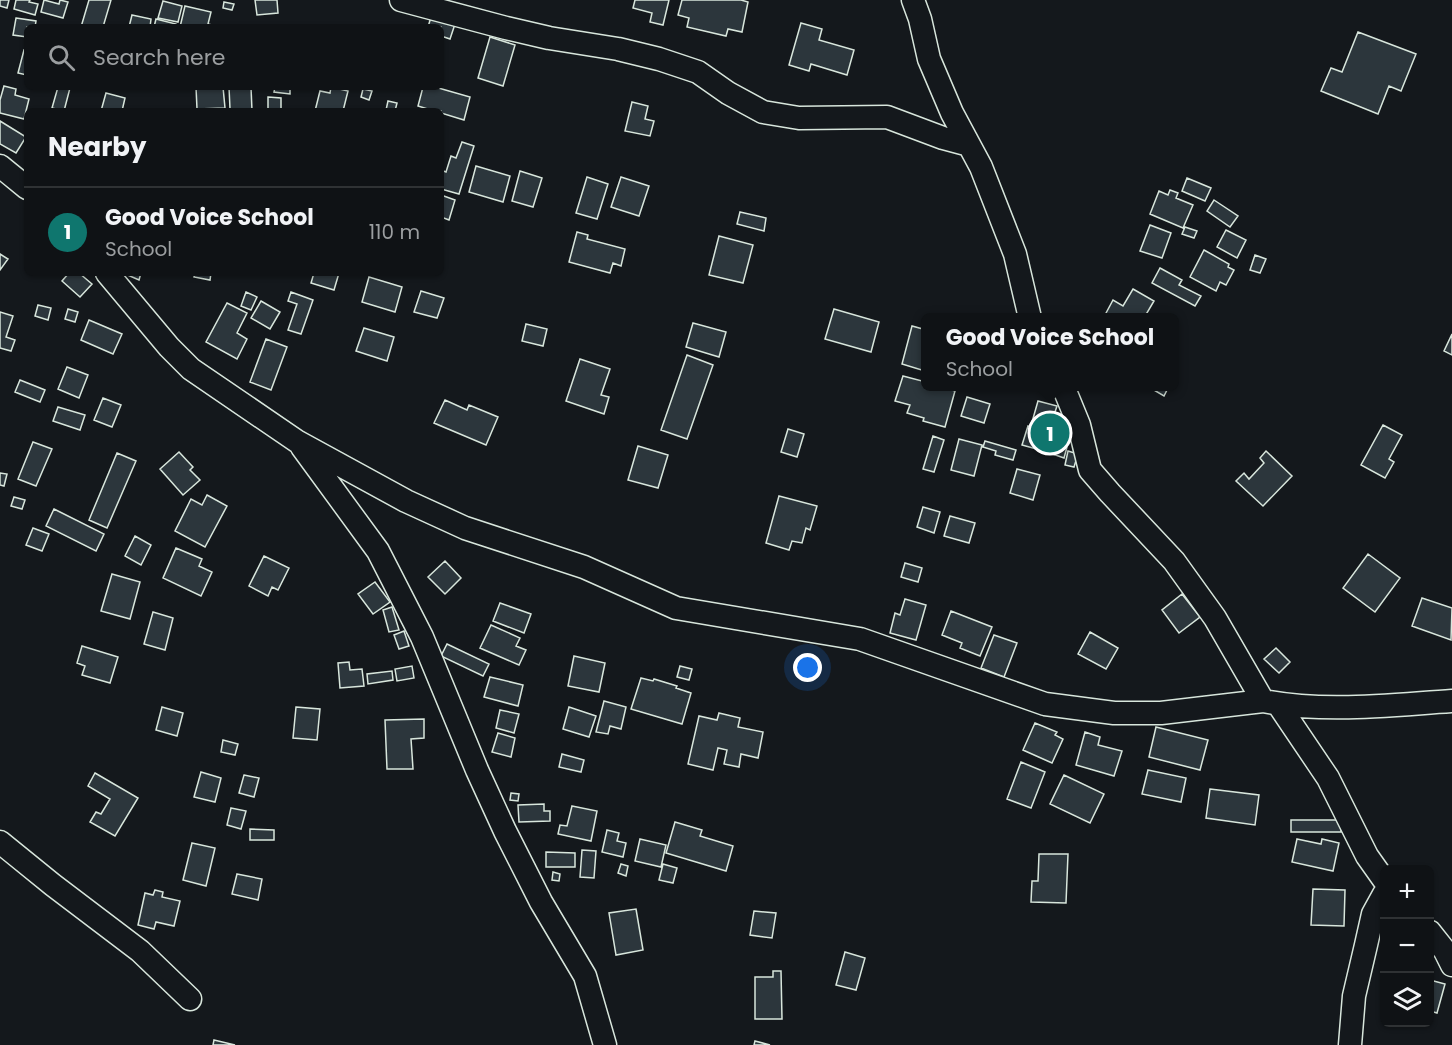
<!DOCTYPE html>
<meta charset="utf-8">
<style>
:root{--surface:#0f1215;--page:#1d2022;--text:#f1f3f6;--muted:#9b9ea0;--line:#2f3234;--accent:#0f766e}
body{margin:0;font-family:Poppins,sans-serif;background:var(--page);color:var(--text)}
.controls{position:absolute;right:18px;bottom:18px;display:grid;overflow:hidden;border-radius:9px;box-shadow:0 2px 4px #0004}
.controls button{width:54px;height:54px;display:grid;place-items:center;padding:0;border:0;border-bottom:2px solid var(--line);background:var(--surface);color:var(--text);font:30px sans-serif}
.you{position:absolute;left:808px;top:668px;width:21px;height:21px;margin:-15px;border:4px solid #fff;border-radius:50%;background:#1a73e8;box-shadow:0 0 0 9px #1a73e833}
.badge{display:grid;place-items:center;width:39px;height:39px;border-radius:50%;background:var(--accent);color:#fff;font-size:20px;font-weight:700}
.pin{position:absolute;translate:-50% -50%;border:3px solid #fff;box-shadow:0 2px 6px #0006}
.popup{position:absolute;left:921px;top:313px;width:258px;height:78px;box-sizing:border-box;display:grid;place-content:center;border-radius:9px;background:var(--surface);filter:drop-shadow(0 2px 4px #0005);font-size:20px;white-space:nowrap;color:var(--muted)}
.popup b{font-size:22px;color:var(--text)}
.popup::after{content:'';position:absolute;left:50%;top:100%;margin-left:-12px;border:12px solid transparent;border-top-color:var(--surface)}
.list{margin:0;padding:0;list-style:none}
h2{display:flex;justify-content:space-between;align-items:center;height:78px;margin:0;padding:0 24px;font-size:26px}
h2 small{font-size:20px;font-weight:400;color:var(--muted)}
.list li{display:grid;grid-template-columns:39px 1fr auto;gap:18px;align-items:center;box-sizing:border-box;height:90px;padding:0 24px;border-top:2px solid var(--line)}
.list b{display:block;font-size:22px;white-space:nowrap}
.list p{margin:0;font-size:20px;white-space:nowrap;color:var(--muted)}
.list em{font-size:20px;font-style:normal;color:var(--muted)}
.icon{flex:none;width:33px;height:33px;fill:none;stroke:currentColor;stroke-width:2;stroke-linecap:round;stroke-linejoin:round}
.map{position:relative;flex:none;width:1452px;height:1045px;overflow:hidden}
.search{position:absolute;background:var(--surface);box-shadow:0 2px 4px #0004;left:24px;top:24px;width:420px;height:66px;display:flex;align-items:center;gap:15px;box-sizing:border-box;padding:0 21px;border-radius:9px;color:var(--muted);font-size:22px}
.panel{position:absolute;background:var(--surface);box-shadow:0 2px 4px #0004;left:24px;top:108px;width:420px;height:168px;border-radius:9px}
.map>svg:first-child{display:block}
</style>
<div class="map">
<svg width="1452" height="1045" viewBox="0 0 1452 1045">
<rect width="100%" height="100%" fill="#14181c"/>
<path fill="#2c363c" stroke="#d8e6dc" stroke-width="1.5" d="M0,0h9l-2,8 -7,-2z
M16,0h14l-1,2 9,2 -3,11 -21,-6z
M44,0l15,4 1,-4 8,2 -5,16 -22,-6z
M89,0h22l-8,27h-22z
M255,0h22l1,13 -21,2z
M635,0h34l-6,25 -13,-3 2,-9 -19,-5z
M682,0h59l7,2 -6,30 -14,-3 -2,7 -39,-9 2,-9 -11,-3z
M163,1l19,5 -4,16 -20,-4z
M224,2l10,2 -2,6 -9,-2z
M185,6l26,6 -3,12 12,3h-40z
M132,15l19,4 -1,8h-21z
M431,17l24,7 -5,15 -9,-3v-9h-13z
M16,18l20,3 -1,6h-8v10l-14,-2z
M156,19l20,5v3h-22z
M801,23l21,6 -3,11 35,10 -7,25 -36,-11 -2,7 -20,-6z
M1358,32l58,22 -15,37 -12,-5 -11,28 -57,-23 10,-23 11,4z
M490,37l25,8 -12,41 -25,-8z
M24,50l3,1v24l-9,-2z
M4,86l12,3 -1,6 14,4 -5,20 -24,-6v-13z
M58,87l12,1 -6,23 -12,-3z
M196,87h27l2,21 -28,1z
M229,87h22l1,24h-16v-2h-6z
M275,87h15v7l-16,-2z
M331,87l17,4 -5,20h-28l5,-20 10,2z
M423,87h12l35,10 -6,23 -23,-7v-2h-7l-16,-5z
M363,89l9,2 -3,9 -8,-3z
M106,93l19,5 -3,13h-21z
M268,97l13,1v13h-13z
M388,101l9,2 -2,8 -9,-1z
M632,102l16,4 -3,13 9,2 -4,15 -25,-5z
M0,121l26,16 -10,16 -16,-9z
M462,142l12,4 -15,48 -18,-5v-19l5,2 5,-16 5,2z
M476,166l34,10 -7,26 -34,-10z
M520,171l22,7 -9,29 -21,-6z
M587,177l21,7 -11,35 -21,-6z
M621,177l28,9 -10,30 -28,-9z
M1187,178l24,10 -6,13 -23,-10z
M1170,190l8,3 -2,5 17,7 -10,23 -33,-14 9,-23 9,4z
M441,195l14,5 -6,20 -8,-3z
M1214,200l24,16 -8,11 -23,-16z
M740,212l26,6 -2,13 -27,-7z
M1150,225l21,8 -9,25 -22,-7z
M1185,227l12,4 -3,7 -12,-4z
M1226,230l20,10 -9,18 -20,-11z
M577,232l11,3 -1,4 38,10 -4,17 -8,-3 -3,10 -41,-11z
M719,236l34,9 -10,38 -34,-8z
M1204,250l25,14 -1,3 6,3 -8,15 -6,-3 -4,9 -26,-14z
M0,254l8,5 -8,11z
M1255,255l11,4 -6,14 -10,-3z
M1160,268l22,12 -3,5 22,11 -6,10 -43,-23z
M69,273h10l13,11 -12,13 -18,-16z
M123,273h18l-2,7z
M195,273h16l-1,7 -16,-3z
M314,273h25l-5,17 -23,-7z
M369,277l33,10 -7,25 -33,-10z
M1133,289l21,12 -10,17h-35l-4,-3 8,-15 10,6z
M421,291l23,7 -7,20 -23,-6z
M246,292l11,5 -6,13 -10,-4z
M291,292l22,8 -12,34 -13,-4 9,-26 -9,-3z
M261,301l19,11 -10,17 -19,-11z
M227,303l20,10 -10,20 10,6 -10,20 -31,-17z
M38,305l13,3 -3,12 -13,-4z
M68,309l10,3 -3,10 -10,-3z
M834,309l45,13 -8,30 -46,-13z
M0,312l13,4 -7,21 9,3 -4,11 -11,-3z
M89,320l33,14 -9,20 -32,-14z
M693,323l33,9 -7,25 -33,-10z
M925,323h1l-1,48 -23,-7 10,-38 11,3z
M526,324l21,5 -4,17 -21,-5z
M364,328l30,9 -7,24 -31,-10z
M1452,334v21l-8,-4z
M266,339l21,8 -16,43 -21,-8z
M687,355l26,10 -26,74 -26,-9z
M580,359l30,10 -9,26 8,2 -5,17 -38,-13z
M67,367l21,8 -9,23 -21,-9z
M903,376l23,6v4h13l16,5 -10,36 -22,-6 1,-3 -17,-5 3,-8 -15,-4z
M20,380l25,10 -5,12 -25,-10z
M1147,386h22l-5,10z
M967,397l23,7 -6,19 -23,-7z
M103,398l18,7 -9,22 -18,-7z
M445,400l22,10 2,-5 29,12 -12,28 -52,-22z
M1038,401l19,5 -4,12 -8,-2 -3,9 -10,-3z
M58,407l27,8 -5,15 -27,-9z
M1383,425l19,10 -13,24 5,3 -9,16 -24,-13z
M1028,426l13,3 -1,6 8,3 -4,13 -22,-6z
M788,429l16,5 -7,23 -16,-5z
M933,436l11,4 -10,32 -11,-3z
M1052,436l10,3 -2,6 7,2 -3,11 -17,-6z
M959,439l23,6 -8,31 -23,-6z
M985,441l31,9 -3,10 -18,-5 1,-4 -13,-4z
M33,442l19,7 -16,37 -18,-7z
M638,446l30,9 -10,33 -30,-8z
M1068,451l10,3 -4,13 -9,-2z
M1266,451l26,25 -29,30 -27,-25 8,-8 5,6 15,-16 -4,-5z
M179,452l14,15 -3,3 10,10 -17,15 -23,-26z
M117,453l19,8 -29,67 -18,-8z
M1017,469l23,6 -7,25 -23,-7z
M0,473l7,1 -3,12 -4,-1z
M207,495l20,11 -22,41 -30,-16 16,-32 11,6z
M779,496l38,10 -7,24 -4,-2 -4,15 -10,-2 -3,9 -23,-7z
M14,497l11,3 -3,9 -11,-3z
M923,507l17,5 -6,21 -17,-6z
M54,509l50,25 -8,17 -50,-25z
M950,516l25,7 -6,20 -25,-7z
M33,528l16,6 -7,17 -16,-6z
M135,536l16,9 -10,20 -16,-9z
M176,548l26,11 -3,7 13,6 -11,24 -38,-18z
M1368,554l32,24 -25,34 -32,-24z
M264,556l25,12 -11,22 -6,-3 -4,9 -19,-10z
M445,561l16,17 -16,16 -17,-17z
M905,563l17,5 -4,14 -17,-5z
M112,574l28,8 -10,37 -29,-8z
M375,582l15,20 -17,12 -15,-20z
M1182,594l18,23 -21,16 -17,-23z
M1422,598l30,10 -1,32 -39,-14z
M905,599l21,6 -10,35 -26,-7 5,-20 5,2z
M500,603l31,11 -7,19 -31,-12z
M392,607l7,23 -10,2 -6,-22z
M951,611l41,16 -12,29 -20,-8 2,-5 -20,-8z
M153,612l20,6 -8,32 -21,-6z
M491,625l29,13 -4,8 10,4 -7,15 -39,-17z
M404,631l5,15 -10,3 -5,-14z
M1090,632l28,16 -12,21 -28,-15z
M994,635l23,8 -13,34 -23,-9z
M447,644l42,20 -6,12 -42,-20z
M82,646l36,11 -8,26 -28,-8 3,-9 -8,-3z
M1276,648l14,14 -11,11 -15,-14z
M574,656l31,7 -6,29 -31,-6z
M349,662l1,8 12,-1 2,17 -24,2 -2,-25z
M412,666l2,12 -17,3 -2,-12z
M680,666l12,3 -3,11 -12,-3z
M392,671l1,9 -25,4 -1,-10z
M490,677l33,8 -5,21 -34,-9z
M641,678l12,3 1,-2 23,7 -1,2 15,5 -9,31 -51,-15z
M604,701l22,6 -5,22 -11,-3 -2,8 -12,-2z
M162,707l21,6 -6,23 -21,-6z
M296,707l24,2 -3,31 -24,-2z
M569,707l27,9 -7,21 -26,-8z
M500,710l19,4 -5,19 -18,-5z
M719,713l21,5 -2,9 25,5 -5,26 -17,-4 -2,13 -15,-3 3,-14 -9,-2 -5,22 -25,-6 11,-48 18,4z
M424,719v19l-13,1 2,30h-26l-2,-49z
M1035,723l22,9 -2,3 8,4 -11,24 -29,-13z
M1156,727l52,13 -8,30 -51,-13z
M1085,732l15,5 -2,8 24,6 -8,25 -38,-11z
M498,733l17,5 -4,19 -19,-5z
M223,740l15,4 -3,11 -14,-3z
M562,754l22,6 -3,12 -22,-5z
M1021,762l24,10 -14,36 -24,-9z
M1148,770l38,8 -5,24 -39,-8z
M201,772l20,6 -6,24 -21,-5z
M95,773l43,25 -23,38 -25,-14 6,-10 5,2 9,-15 -22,-13z
M244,775l15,3 -5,19 -15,-4z
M1064,775l40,19 -14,29 -40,-19z
M1210,789l49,6 -4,30 -49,-7z
M511,793l8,1 -1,7 -8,-1z
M544,804v7h6v10l-31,1 -1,-17z
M572,806l25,5 -6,30 -33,-7 2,-9 7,1z
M231,808l15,3 -5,18 -14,-4z
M1291,820h50v12h-50z
M675,822l27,8 -2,6 33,10 -7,25 -60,-18z
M250,829l24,1v10h-24z
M607,830l12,3 -2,8 9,2 -3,14 -21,-5z
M640,839l26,6 -5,22 -26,-6z
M1297,839l24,5 1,-5 17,4 -6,28 -41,-9z
M192,843l23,5 -9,38 -23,-6z
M582,850l14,1 -2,27 -14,-1z
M546,852l29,1v14h-29z
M1039,854h29l-2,49 -35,-1 1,-21h6z
M621,864l7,2 -2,10 -8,-3z
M663,864l14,4 -4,15 -14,-3z
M553,872l7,2 -1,7 -7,-1z
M237,874l25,5 -4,21 -26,-6z
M1313,889l32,1 -1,36 -33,-1z
M155,890l8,2 -1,5 18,4 -6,25 -18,-4 -2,7 -16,-4 7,-32 8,2z
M636,909l7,41 -27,5 -7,-42z
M754,911l22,2 -4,25 -22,-3z
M845,952l20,6 -9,32 -20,-5z
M773,971h8l1,48h-27v-42h18z
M1430,980l15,4 -8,29 -7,-2z
M214,1040l21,5h-22z
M755,1041l15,4h-16z"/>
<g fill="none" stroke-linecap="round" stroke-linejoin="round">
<g stroke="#d8e6dc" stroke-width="25">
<path id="minor" d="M401,0l105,28 43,10 69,11 41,10 39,13 30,21 35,19 36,6 88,-1 56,21 26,7
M913,0l7,19 9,40 23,54 29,54 34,87 15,64
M0,166l27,22
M107,273l62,74 22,22 107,73 108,59 59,27 119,39 92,41 184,31 185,65 69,9h47l102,-12c62,12 126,4 189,0
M1063,386l16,39 11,45 20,23 64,68 41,57 48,83
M302,447l76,104 44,86 55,133 28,61 36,71 44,74 20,69
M1278,704l50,74 39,78 17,24
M0,842l53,43 87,66 50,48
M1430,932l15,19 7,14
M1350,1045l4,-49 12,-51 7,-31 11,-20"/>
</g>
<use href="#minor" stroke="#14181c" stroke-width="22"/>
</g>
</svg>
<div class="controls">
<button>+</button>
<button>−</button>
<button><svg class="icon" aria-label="layers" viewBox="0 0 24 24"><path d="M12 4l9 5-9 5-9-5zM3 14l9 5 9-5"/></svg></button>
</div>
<div class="you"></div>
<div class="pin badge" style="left:1050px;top:433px">1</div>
<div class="popup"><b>Good Voice School</b>School</div>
<div class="search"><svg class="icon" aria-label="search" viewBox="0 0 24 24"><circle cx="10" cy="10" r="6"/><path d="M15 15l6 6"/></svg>Search here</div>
<section class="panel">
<h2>Nearby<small></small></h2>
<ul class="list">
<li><span class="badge">1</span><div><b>Good Voice School</b><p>School</p></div><em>110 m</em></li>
</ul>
</section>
</div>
